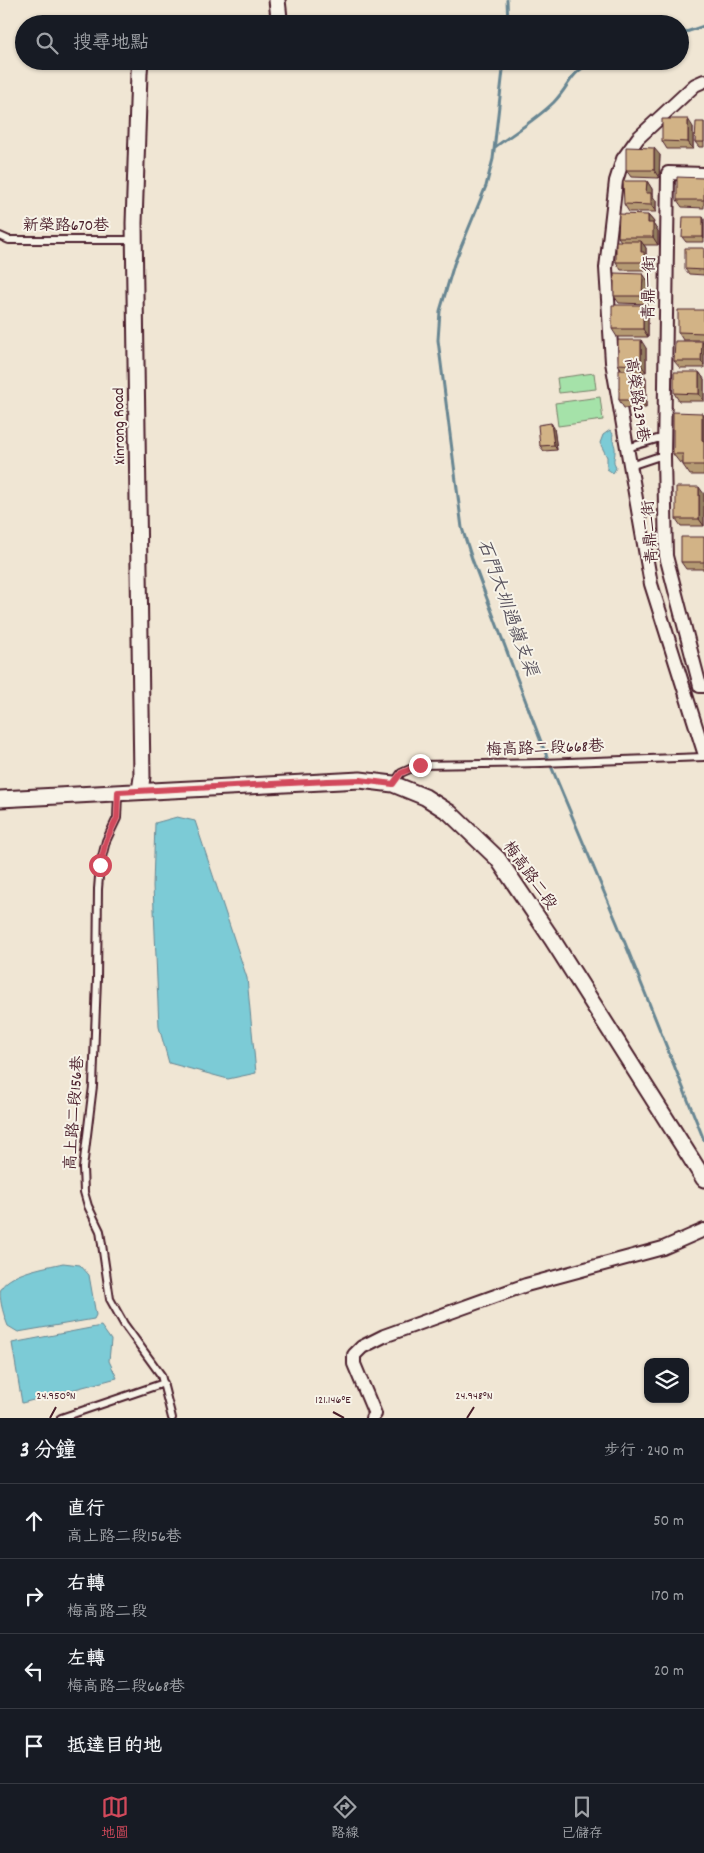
<!DOCTYPE html>
<html lang="zh-TW">
<meta charset="utf-8">
<style>
:root{--surface:#171b24;--page:#20242c;--text:#f1f3f6;--muted:#9ea1a6;--line:#363941;--accent:#d1495b}
body{margin:0;font-family:Dekko,"LXGW WenKai TC",sans-serif;background:var(--page);color:var(--text)}
.controls{position:absolute;right:15px;bottom:15px;display:grid;overflow:hidden;border-radius:10px;box-shadow:0 1px 4px #0004}
.controls button{width:45px;height:45px;display:grid;place-items:center;padding:0;border:0;border-bottom:1px solid var(--line);background:var(--surface);color:var(--text);font:25px sans-serif}
.stop{position:absolute;width:15px;height:15px;margin:-11px;border:4px solid #d1495b;border-radius:50%;background:#fff}
.stop.end{background:#d1495b;border-color:#fff;box-shadow:0 1px 5px #0008}
.list{margin:0;padding:0;list-style:none}
h2{display:flex;justify-content:space-between;align-items:center;height:65px;margin:0;padding:0 20px;font-size:21px}
h2 small{font-size:16px;font-weight:400;color:var(--muted)}
.list li{display:grid;grid-template-columns:32px 1fr auto;gap:15px;align-items:center;box-sizing:border-box;height:75px;padding:0 20px;border-top:1px solid var(--line)}
.list b{display:block;font-size:19px;white-space:nowrap}
.list p{margin:0;font-size:16px;white-space:nowrap;color:var(--muted)}
.list em{font-size:16px;font-style:normal;color:var(--muted)}
.icon{flex:none;width:28px;height:28px;fill:none;stroke:currentColor;stroke-width:2;stroke-linecap:round;stroke-linejoin:round}
.map{position:relative;flex:none;width:704px;height:1418px;overflow:hidden}
.search{position:absolute;background:var(--surface);box-shadow:0 1px 4px #0004;left:15px;right:15px;top:15px;height:55px;display:flex;align-items:center;gap:12px;box-sizing:border-box;padding:0 18px;border-radius:28px;color:var(--muted);font-size:19px}
.sheet{height:365px;background:var(--surface)}
nav{display:flex;justify-content:space-around;align-items:center;box-sizing:border-box;height:70px;border-top:1px solid var(--line);background:var(--surface);font-size:14px;color:var(--muted)}
nav a{display:grid;justify-items:center;gap:2px}
nav .on{color:var(--accent)}
.map>svg:first-child{display:block}
</style>
<div class="map">
<svg width="704" height="1418" viewBox="0 0 704 1418">
<rect width="100%" height="100%" fill="#f0e6d4"/>
<filter id="ink" filterUnits="userSpaceOnUse"><feTurbulence type="fractalNoise" baseFrequency=".02" numOctaves="2"/><feDisplacementMap in="SourceGraphic" scale="10" xChannelSelector="R" yChannelSelector="G"/><feConvolveMatrix kernelMatrix="1 2 1 2 8 2 1 2 1" color-interpolation-filters="sRGB"/></filter>
<g filter="url(#ink)">
<path fill="#a5e2a9" stroke="#78806a" d="M594,373l2,16 -37,4 -2,-15z
M600,397l3,23 -45,6 -3,-23z"/>
<path fill="#7bcbd6" stroke="#678692" d="M610,430l3,4c-2,7 3,11 2,17 0,8 -3,8 1,17l-3,5 -6,-4v-12l-7,-14 3,-8z
M177,817l18,4 52,157 9,95 -28,6 -59,-16 -10,-36 -6,-141 2,-63z
M63,1263l17,2 9,10 7,40 -2,4 -76,13 -10,-6c-4,-10 -8,-23 -8,-34 4,-19 47,-25 63,-29z
M101,1326l10,14 -2,21 8,17 -95,25 -10,-60z"/>
<g fill="none" stroke-linecap="round" stroke-linejoin="round">
<path stroke="#678692" stroke-width="3" d="M507,0l1,24
M680,34l24,-8
M504,61l-11,98 -7,27 -32,78 -14,47 -2,29 24,188 10,31 71,188 74,176 87,217
M495,147c20,-15 42,-28 59,-45 19,-20 15,-32 45,-41"/>
<g stroke="#4a1f2b" stroke-width="10">
<path id="service" d="M0,236l9,4h125
M627,448l30,-9h7
M630,466l27,-9h7
M394,783l7,-10 18,-8 122,-2 163,-6
M118,794l-1,24 -11,23 -6,24 -2,24 -1,90 -4,107 -10,82 1,24 4,14 12,25 10,68 14,25 37,51 11,43
M61,1418l103,-35"/>
</g>
<g stroke="#4a1f2b" stroke-width="16">
<path id="minor" d="M704,81l-9,4 -57,53 -15,21 -7,22 -10,87 6,94 39,222 53,168
M704,174l-36,-1 -4,284 2,99 34,130h4
M372,1418l3,-4 -21,-50v-9l8,-8 22,-11 142,-51 137,-37 41,-18"/>
</g>
<g stroke="#4a1f2b" stroke-width="19">
<path id="tertiary" d="M275,24l4,-6 -2,-18
M140,791l2,-14 -8,-554 5,-150 1,-12
M0,799l360,-19 33,4 32,13 25,16 48,46 54,80 152,240"/>
</g>
<use href="#service" stroke="#f7f3e8" stroke-width="6"/>
<use href="#minor" stroke="#f7f3e8" stroke-width="12"/>
<use href="#tertiary" stroke="#f7f3e8" stroke-width="15"/>
</g>
<path fill="#b59a73" stroke="#4a1f2b" d="M704,122v25h-5l-4,-5z
M693,127v22h-26l-5,-8z
M660,155l-1,23 -28,-1 -5,-7z
M704,178v30l-22,-1 -5,-7z
M647,181l5,8v6l4,6v11h-27l-5,-8z
M648,215l6,7 -1,2 5,7v14h-14l2,3v7l4,5v10h-29l-5,-8 5,-21 -3,-4z
M704,219v23h-18l-4,-5z
M704,248v27l-15,-1 -4,-5z
M643,274l5,7v23l-29,-1 -5,-7z
M643,305l5,8v24h-31l-5,-8z
M704,310v30h-21l-5,-8z
M702,341l2,3v24h-24l-6,-7z
M646,348v24h-4l4,6v30h-22l-5,-8 3,-30 -4,-6z
M699,372l5,7v22h-25l-5,-8z
M704,415v60h-14l-7,-10v-2h-3l-7,-9z
M551,423l3,5 3,22 -13,1 -4,-5z
M704,494v32h-23l-5,-7z
M704,537v32h-18l-5,-7z"/>
<path fill="#937d5e" stroke="#4a1f2b" d="M688,119l5,8v22l-5,-7z
M654,148l6,7 -1,23 -5,-8z
M647,181l5,8v6l4,6v11l-5,-7 -5,-12z
M648,215l6,7 -1,2 5,7v14l-5,-8 -5,-14z
M703,217l1,2v20l-1,-2z
M641,241l5,7v7l4,5v10l-6,-8 -3,-10z
M643,274l5,7v23l-6,-8z
M643,305l5,8v24l-5,-8z
M641,340l5,8v24l-5,-7z
M702,341l2,3v21l-3,-4z
M641,370l5,8v30l-6,-8z
M699,372l5,7v22l-5,-7z
M702,413l2,2v29l-2,-4z
M551,423l3,5 3,22 -3,-5z
M699,487l5,7v32l-5,-7z"/>
<path fill="#d2b386" stroke="#4a1f2b" d="M662,119h26v23l-26,-1z
M696,122h8v20h-9z
M626,147l28,1v22h-28z
M677,177l27,1v22h-27z
M623,181h24l-1,12h5v12l-27,-1z
M619,214l29,1v8h5v14h-35z
M683,217h20v20h-21z
M616,241h25v11h3v10h-28z
M685,248h19v22l-19,-1z
M614,273l29,1 -1,22h-28z
M612,305h31v24h-31z
M678,310h26v23l-26,-1z
M618,340h23v25l-23,-1z
M675,341h27l-1,20h-27z
M619,370h22l-1,30h-21z
M674,372h25v22l-25,-1z
M673,412l29,1v27l2,1v24h-21v-11h-10z
M551,423l3,22 -14,1 -2,-21z
M676,487h23v32h-23z
M681,537h23v25h-23z"/>
</g>
<g fill="none" stroke-linecap="round" stroke-linejoin="round" filter="url(#ink)">
<path stroke="#d1495b" stroke-width="6" d="M100,865l6,-24 11,-23 1,-26 210,-11 32,-1 33,4 8,-11 19,-8"/>
</g>
<path fill="none" stroke="#4a1f2b" stroke-width="2" d="M333,1412l11,6M50,1418l6,-11M467,1418l7,-11"/>
<g text-anchor="middle" dominant-baseline="central" stroke-width="4" stroke-linejoin="round" paint-order="stroke">
<g font-size="16" fill="#4a1f2b" stroke="#f7f3e8">
<text x="66" y="226">新榮路670巷</text>
<text transform="translate(650 288) rotate(-89)">青鼎一街</text>
<text transform="translate(636 400) rotate(81)">高榮路239巷</text>
<text transform="translate(120 426) rotate(-91)">Xinrong Road</text>
<text transform="translate(651 532) rotate(-94)">青鼎二街</text>
<text transform="translate(545 749) rotate(-2)">梅高路二段668巷</text>
<text transform="translate(529 876) rotate(54)">梅高路二段</text>
<text transform="translate(75 1113) rotate(-86)">高上路二段156巷</text>
</g>
<g font-size="18" font-style="italic" fill="#59535e" stroke="#f7f3e8">
<text transform="translate(506 608) rotate(70)">石門大圳過嶺支渠</text>
</g>
</g>
<g font-size="12" text-anchor="middle" fill="#4a1f2b" stroke="#f7f3e8" stroke-width="4" stroke-linejoin="round" paint-order="stroke">
<text x="56" y="1399">24.950°N</text>
<text x="474" y="1399">24.948°N</text>
<text x="333" y="1403">121.146°E</text>
</g>
</svg>
<div class="controls">
<button><svg class="icon" aria-label="layers" viewBox="0 0 24 24"><path d="M12 4l9 5-9 5-9-5zM3 14l9 5 9-5"/></svg></button>
</div>
<div class="stop" style="left:100px;top:865px"></div>
<div class="stop end" style="left:420px;top:765px"></div>
<div class="search"><svg class="icon" aria-label="search" viewBox="0 0 24 24"><circle cx="10" cy="10" r="6"/><path d="M15 15l6 6"/></svg>搜尋地點</div>
</div>
<section class="sheet">
<h2>3 分鐘<small>步行 · 240 m</small></h2>
<ul class="list">
<li><svg class="icon" aria-label="ahead" viewBox="0 0 24 24"><path d="M12 20V5M6 11l6-6 6 6"/></svg><div><b>直行</b><p>高上路二段156巷</p></div><em>50 m</em></li>
<li><svg class="icon" aria-label="right" viewBox="0 0 24 24"><path d="M7 20v-9h11M14 6l5 5-5 5"/></svg><div><b>右轉</b><p>梅高路二段</p></div><em>170 m</em></li>
<li><svg class="icon" aria-label="left" viewBox="0 0 24 24"><path d="M17 20v-9H6M10 6l-5 5 5 5"/></svg><div><b>左轉</b><p>梅高路二段668巷</p></div><em>20 m</em></li>
<li><svg class="icon" aria-label="arrive" viewBox="0 0 24 24"><path d="M6 21V4h12l-3 4 3 4H6"/></svg><div><b>抵達目的地</b></div></li>
</ul>
</section>
<nav>
<a class="on"><svg class="icon" aria-label="map" viewBox="0 0 24 24"><path d="M3 6l6-2 6 2 6-2v14l-6 2-6-2-6 2zM9 4v14M15 6v14"/></svg>地圖</a>
<a><svg class="icon" aria-label="directions" viewBox="0 0 24 24"><path d="M12 3l9 9-9 9-9-9zM9 14v-3h6M13 9l2 2-2 2"/></svg>路線</a>
<a><svg class="icon" aria-label="saved" viewBox="0 0 24 24"><path d="M7 4h10v16l-5-4-5 4z"/></svg>已儲存</a>
</nav>
